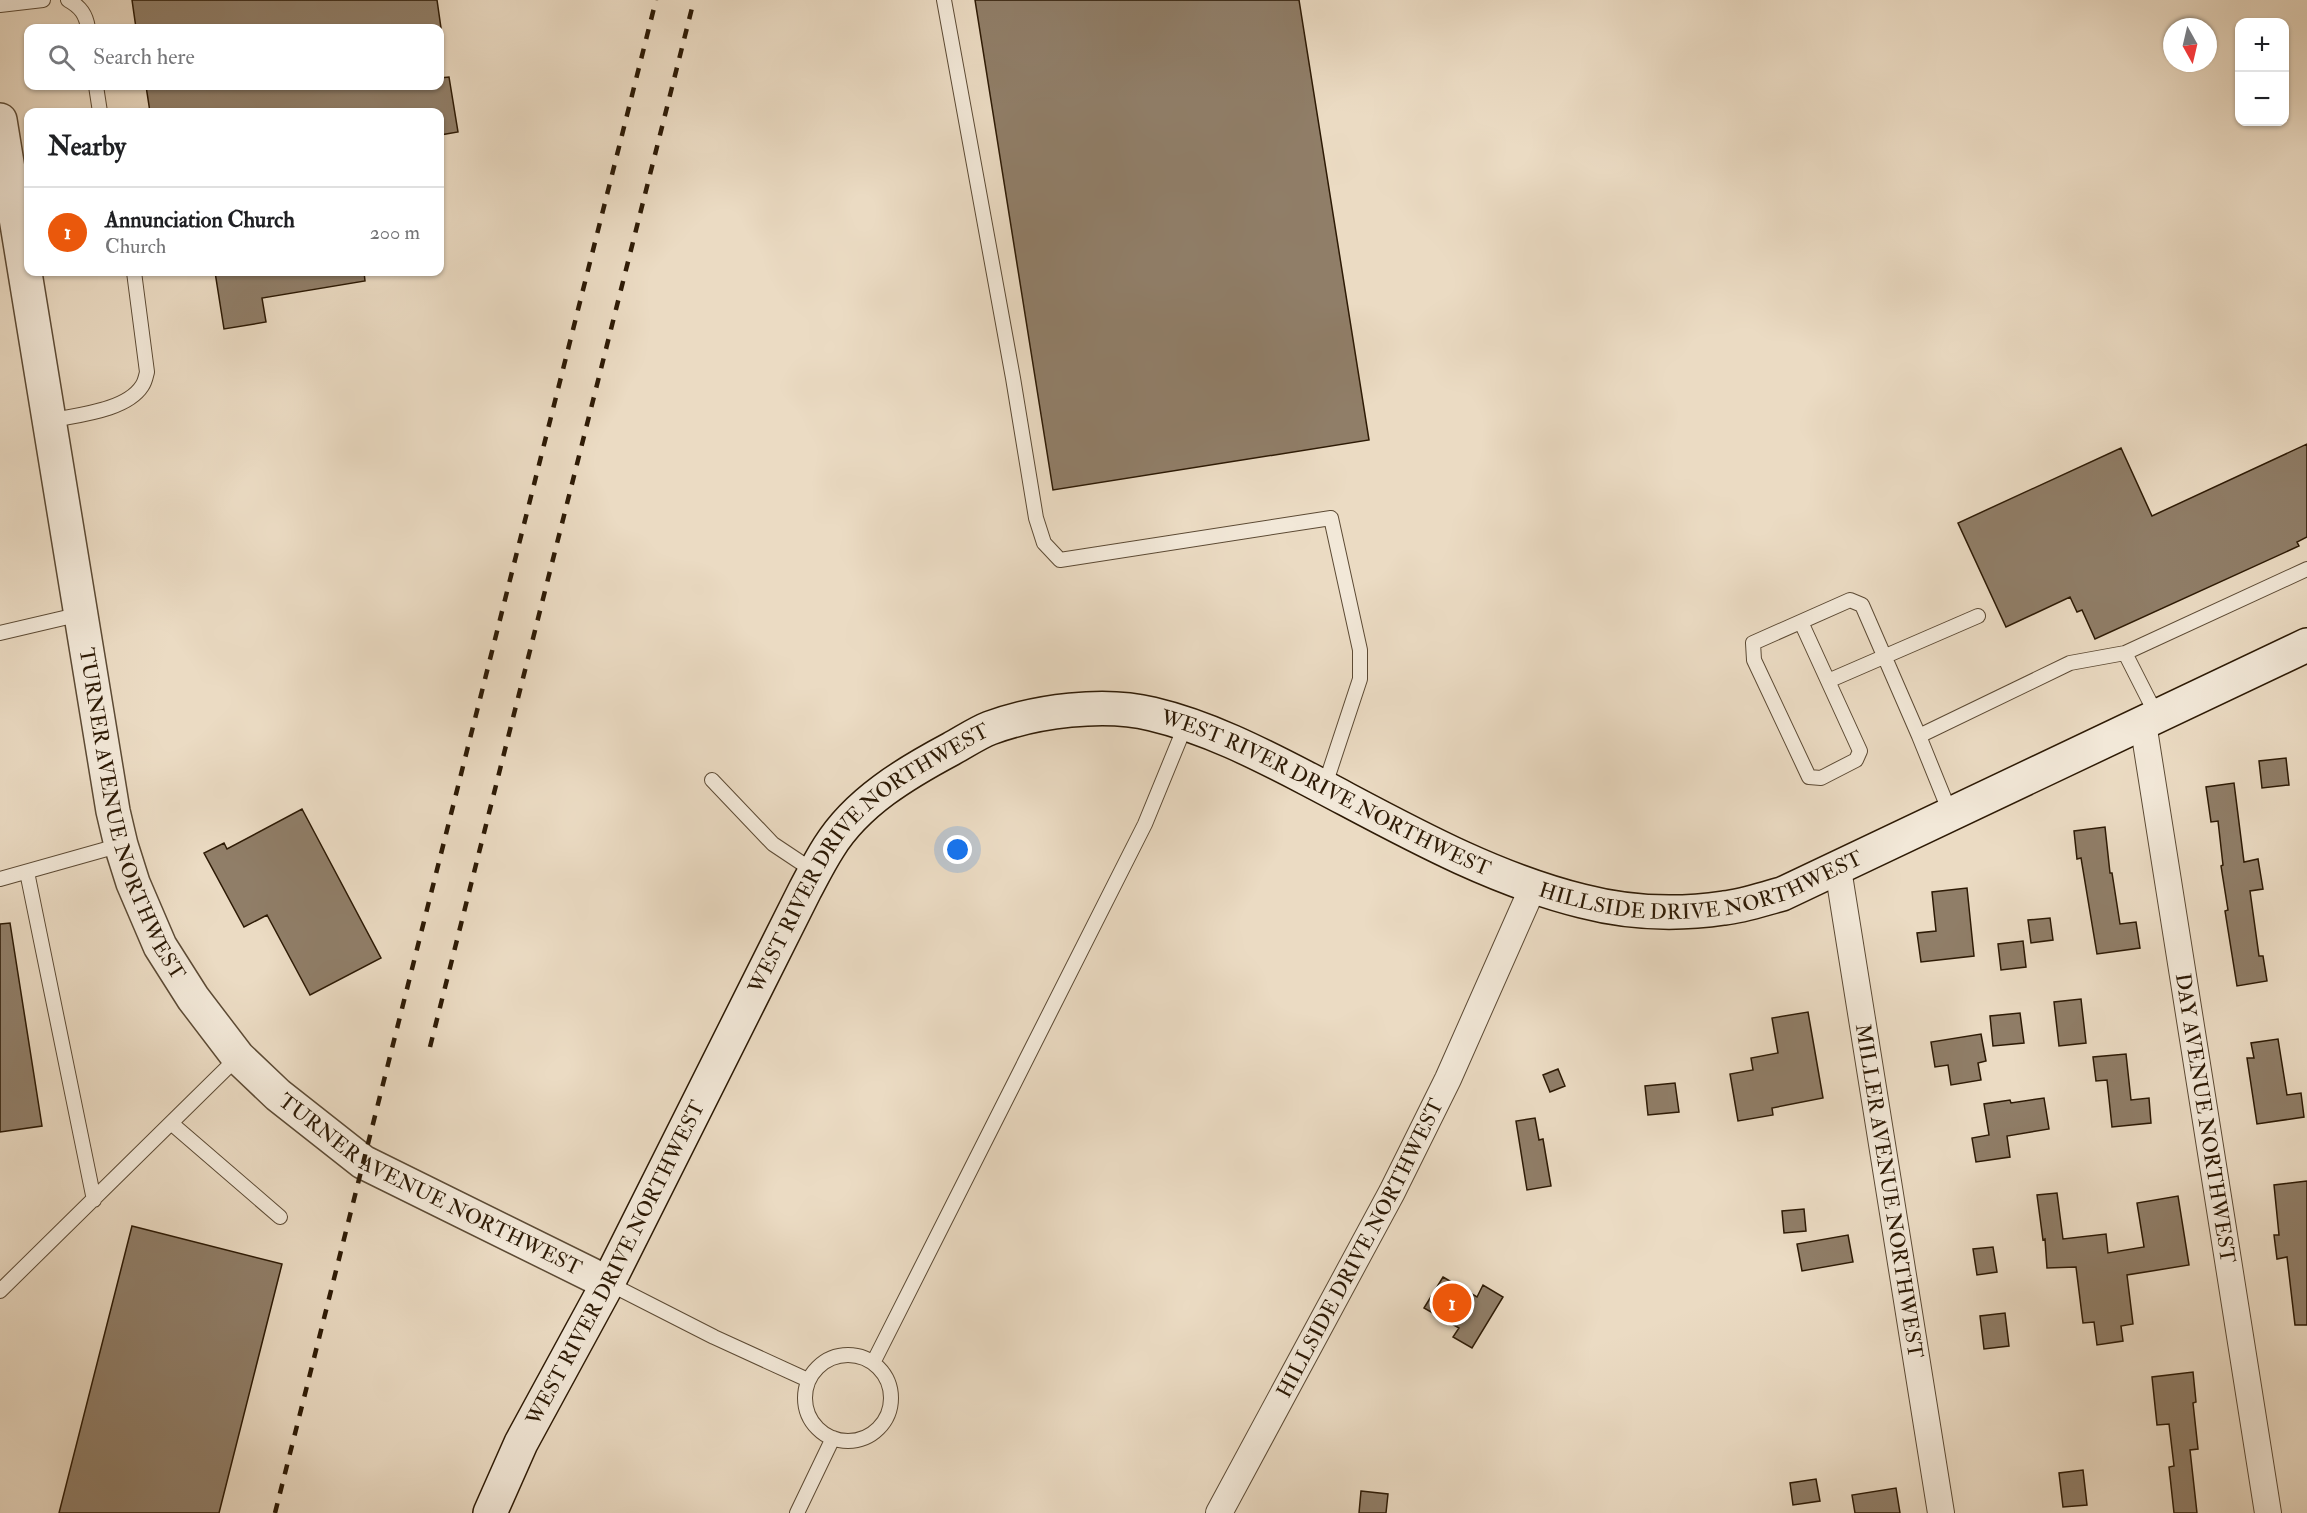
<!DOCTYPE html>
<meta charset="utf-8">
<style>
:root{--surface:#fff;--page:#f6f6f6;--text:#202124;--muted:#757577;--line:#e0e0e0;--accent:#ea580c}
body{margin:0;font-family:"IM FELL Double Pica",serif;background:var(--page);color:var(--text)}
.controls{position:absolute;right:18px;top:18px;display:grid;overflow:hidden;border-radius:12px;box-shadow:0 2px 4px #0004}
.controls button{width:54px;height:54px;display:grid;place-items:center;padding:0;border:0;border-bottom:2px solid var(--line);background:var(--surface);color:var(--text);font:30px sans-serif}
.compass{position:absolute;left:2163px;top:18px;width:54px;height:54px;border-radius:50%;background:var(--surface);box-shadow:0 2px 4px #0004;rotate:172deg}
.you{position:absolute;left:958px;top:850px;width:21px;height:21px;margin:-15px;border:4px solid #fff;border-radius:50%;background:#1a73e8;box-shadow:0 0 0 9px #1a73e833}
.badge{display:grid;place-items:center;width:39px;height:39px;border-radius:50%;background:var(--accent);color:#fff;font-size:20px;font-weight:700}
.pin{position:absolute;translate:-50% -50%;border:3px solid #fff;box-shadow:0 2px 6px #0006}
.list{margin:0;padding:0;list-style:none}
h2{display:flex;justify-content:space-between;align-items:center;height:78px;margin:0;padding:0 24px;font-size:26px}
h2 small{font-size:20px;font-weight:400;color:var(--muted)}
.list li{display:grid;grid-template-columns:39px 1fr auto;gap:18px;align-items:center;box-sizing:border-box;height:90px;padding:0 24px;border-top:2px solid var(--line)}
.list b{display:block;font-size:22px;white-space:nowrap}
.list p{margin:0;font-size:20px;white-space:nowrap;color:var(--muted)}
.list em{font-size:20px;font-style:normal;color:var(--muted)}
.icon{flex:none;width:33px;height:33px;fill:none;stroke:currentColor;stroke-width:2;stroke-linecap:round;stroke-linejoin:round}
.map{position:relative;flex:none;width:2307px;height:1513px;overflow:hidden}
.search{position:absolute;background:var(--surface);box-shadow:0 2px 4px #0004;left:24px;top:24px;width:420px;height:66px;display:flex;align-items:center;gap:15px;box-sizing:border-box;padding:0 21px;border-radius:12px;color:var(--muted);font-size:22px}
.panel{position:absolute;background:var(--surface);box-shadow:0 2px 4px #0004;left:24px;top:108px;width:420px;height:168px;border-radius:12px}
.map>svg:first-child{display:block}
</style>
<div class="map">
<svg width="2307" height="1513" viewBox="0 0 2307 1513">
<rect width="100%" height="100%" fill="#ebdbc3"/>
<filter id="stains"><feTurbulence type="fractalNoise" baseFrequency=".00333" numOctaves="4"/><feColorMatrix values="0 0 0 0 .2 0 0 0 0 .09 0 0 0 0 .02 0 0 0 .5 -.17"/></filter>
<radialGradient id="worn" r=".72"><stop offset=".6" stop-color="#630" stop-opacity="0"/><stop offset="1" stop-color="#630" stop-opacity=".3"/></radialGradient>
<path fill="#907e68" stroke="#2d1a05" stroke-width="1.5" d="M132,0h305l4,28h-305z
M975,0h324l70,440 -316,50z
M449,77l9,55 -18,3v-23h-290l-4,-26h294v-8z
M215,272h149l1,9 -103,17 4,24 -42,7z
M2307,444v93l-10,5 2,4 -204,93 -13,-29 -5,2 -7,-15 -64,30 -48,-104 163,-75 31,68z
M2286,758l3,27 -27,3 -3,-27z
M2234,783l10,79 14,-3 5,30 -13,2 9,65h4l4,25 -30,5 -12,-75 3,-1 -7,-44 2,-1 -5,-44 -7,1 -5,-35z
M302,809l79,149 -71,37 -43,-80 -23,12 -40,-74 20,-10 3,6z
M2105,827l5,46h2l8,51 16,-2 4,26 -43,6 -16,-96 -4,1 -3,-28z
M1967,888l7,68 -53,6 -4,-29 19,-2 -4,-39z
M2050,918l3,22 -22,3 -3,-23z
M10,923l32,203 -42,6v-208z
M2023,941l3,26 -25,3 -3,-26z
M2081,999l5,44 -27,3 -5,-44z
M1808,1012l15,86 -51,10 1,7 -35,6 -8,-47 23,-4 -2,-12 27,-5 -6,-35z
M2020,1013l4,30 -31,3 -3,-30z
M1981,1034l5,27 -8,2 3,17 -30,5 -3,-20 -13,2 -4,-25z
M2278,1039l9,56 14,-2 3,24 -47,7 -10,-66h7l-3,-15z
M2126,1054l5,46 18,-2 2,25 -39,4 -5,-47 -11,1 -3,-24z
M1558,1069l7,17 -15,6 -7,-17z
M1675,1083l4,29 -31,3 -3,-29z
M2044,1098l5,31 -42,7 3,21 -34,5 -4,-24 17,-3 -5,-31 26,-4 1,3z
M1535,1118l4,22 4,-1 8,47 -24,4 -11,-69z
M2307,1181v144h-12l-8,-68 -10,2 -3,-24h5l-5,-50z
M2057,1193l6,46 43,-5 2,19 36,-6 -7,-44 41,-7 11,69 -62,10 6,49 -12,2 2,15 -26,4 -3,-23 -11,1 -7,-56 -29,1 -2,-29 -2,1 -6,-45z
M1804,1209l2,22 -22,2 -2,-22z
M132,1226l150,38 -63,249h-160z
M1848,1235l5,27 -51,9 -5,-27z
M1993,1247l4,25 -20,3 -4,-26z
M1443,1277l34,20 6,-12 20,12 -31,51 -19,-11 6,-9 -35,-20z
M2005,1313l4,33 -25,3 -4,-33z
M2193,1372l3,30 -3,1 5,46 -8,1 7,63h-23l-5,-46 5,-1 -5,-42 -12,1 -5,-48z
M2083,1470l4,35 -24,2 -4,-34z
M1816,1479l4,22 -27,4 -3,-22z
M1896,1488l4,25h-45l-3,-18z
M1361,1491l27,3 -2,19h-27z"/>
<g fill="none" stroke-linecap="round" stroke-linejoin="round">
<g stroke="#5c4a34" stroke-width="16">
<path id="service" d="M68,0c13,7 18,15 20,28
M944,0l69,378 23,140 8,25 16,17 271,-42 29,132v29l-36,109
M0,5l43,-5
M96,86l4,26
M49,421c27,-6 77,-10 93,-35 3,-4 4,-10 5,-14l-13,-100
M1801,622l59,129 -4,9 -35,18 -12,-1 -55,-117 -1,-17 97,-43 12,5 57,131
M0,633l81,-19
M1828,681l150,-65
M2157,716l-32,-63 182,-84
M712,780l61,64 42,28
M1951,815l-32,-79 151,-73 55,-10
M27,872l67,328
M0,879l121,-34
M171,1123l109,94
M608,1283l106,54 94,43
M0,1291l238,-234
M805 1398a43 43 0 1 1 86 0a43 43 0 1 1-86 0Z
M873,1363l272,-539 41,-100
M797,1513l36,-75"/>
</g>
<g stroke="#5c4a34" stroke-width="28">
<g id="minor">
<path id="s1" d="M2143,723l125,790"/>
<path id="s2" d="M1838,869l103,644"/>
<path id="s3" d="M1219,1513l173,-321 56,-113 85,-192"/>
</g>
</g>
<g stroke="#5c4a34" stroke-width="36">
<g id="tertiary">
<path id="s4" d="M0,120l113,691 8,34 12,38 27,63 33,52 45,59 40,38 85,67 245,121"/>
</g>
</g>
<g stroke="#2d1a05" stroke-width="36">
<g id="secondary">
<path id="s5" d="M490,1513l31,-70 87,-160 197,-393c8,-15 15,-29 24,-43 28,-45 77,-74 122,-98 13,-7 26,-16 39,-21 46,-17 114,-26 162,-14 55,13 106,39 156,65 88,46 177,98 274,122 46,12 95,14 142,7 19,-2 39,-9 58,-14l525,-249"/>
</g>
</g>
<use href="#service" stroke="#f2e8d8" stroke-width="14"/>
<use href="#minor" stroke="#f2e8d8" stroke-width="26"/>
<use href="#tertiary" stroke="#f2e8d8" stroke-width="33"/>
<use href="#secondary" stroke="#f2e8d8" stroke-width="33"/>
<path stroke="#2d1a05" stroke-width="4.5" stroke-dasharray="10 10" stroke-linecap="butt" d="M430,1047l264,-1047
M275,1513l381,-1513"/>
</g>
<g text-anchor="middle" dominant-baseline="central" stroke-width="5" stroke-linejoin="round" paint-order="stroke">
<g font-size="21" fill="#2d1a05" stroke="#f2e8d8">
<text stroke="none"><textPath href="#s5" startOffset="1306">WEST RIVER DRIVE NORTHWEST</textPath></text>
<text stroke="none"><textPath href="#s4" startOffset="708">TURNER AVENUE NORTHWEST</textPath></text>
<text stroke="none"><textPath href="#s5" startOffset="766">WEST RIVER DRIVE NORTHWEST</textPath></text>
<text stroke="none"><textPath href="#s5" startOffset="1708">HILLSIDE DRIVE NORTHWEST</textPath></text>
<text stroke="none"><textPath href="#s1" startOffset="400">DAY AVENUE NORTHWEST</textPath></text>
<text stroke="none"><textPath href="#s4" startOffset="1212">TURNER AVENUE NORTHWEST</textPath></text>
<text stroke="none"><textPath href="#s2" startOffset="326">MILLER AVENUE NORTHWEST</textPath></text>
<text stroke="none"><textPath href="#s3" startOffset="300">HILLSIDE DRIVE NORTHWEST</textPath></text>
<text stroke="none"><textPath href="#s5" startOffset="280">WEST RIVER DRIVE NORTHWEST</textPath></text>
</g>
</g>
<rect width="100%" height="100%" filter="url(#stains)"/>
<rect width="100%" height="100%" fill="url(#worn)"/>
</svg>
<div class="controls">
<button>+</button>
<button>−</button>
</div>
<svg class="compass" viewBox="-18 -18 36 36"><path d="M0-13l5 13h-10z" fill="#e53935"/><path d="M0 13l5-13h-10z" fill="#757577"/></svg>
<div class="you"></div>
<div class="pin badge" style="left:1452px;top:1303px">1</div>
<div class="search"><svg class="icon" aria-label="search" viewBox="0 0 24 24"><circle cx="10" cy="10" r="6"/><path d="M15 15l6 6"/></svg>Search here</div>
<section class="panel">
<h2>Nearby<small></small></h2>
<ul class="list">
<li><span class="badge">1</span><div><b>Annunciation Church</b><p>Church</p></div><em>200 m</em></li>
</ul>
</section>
</div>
